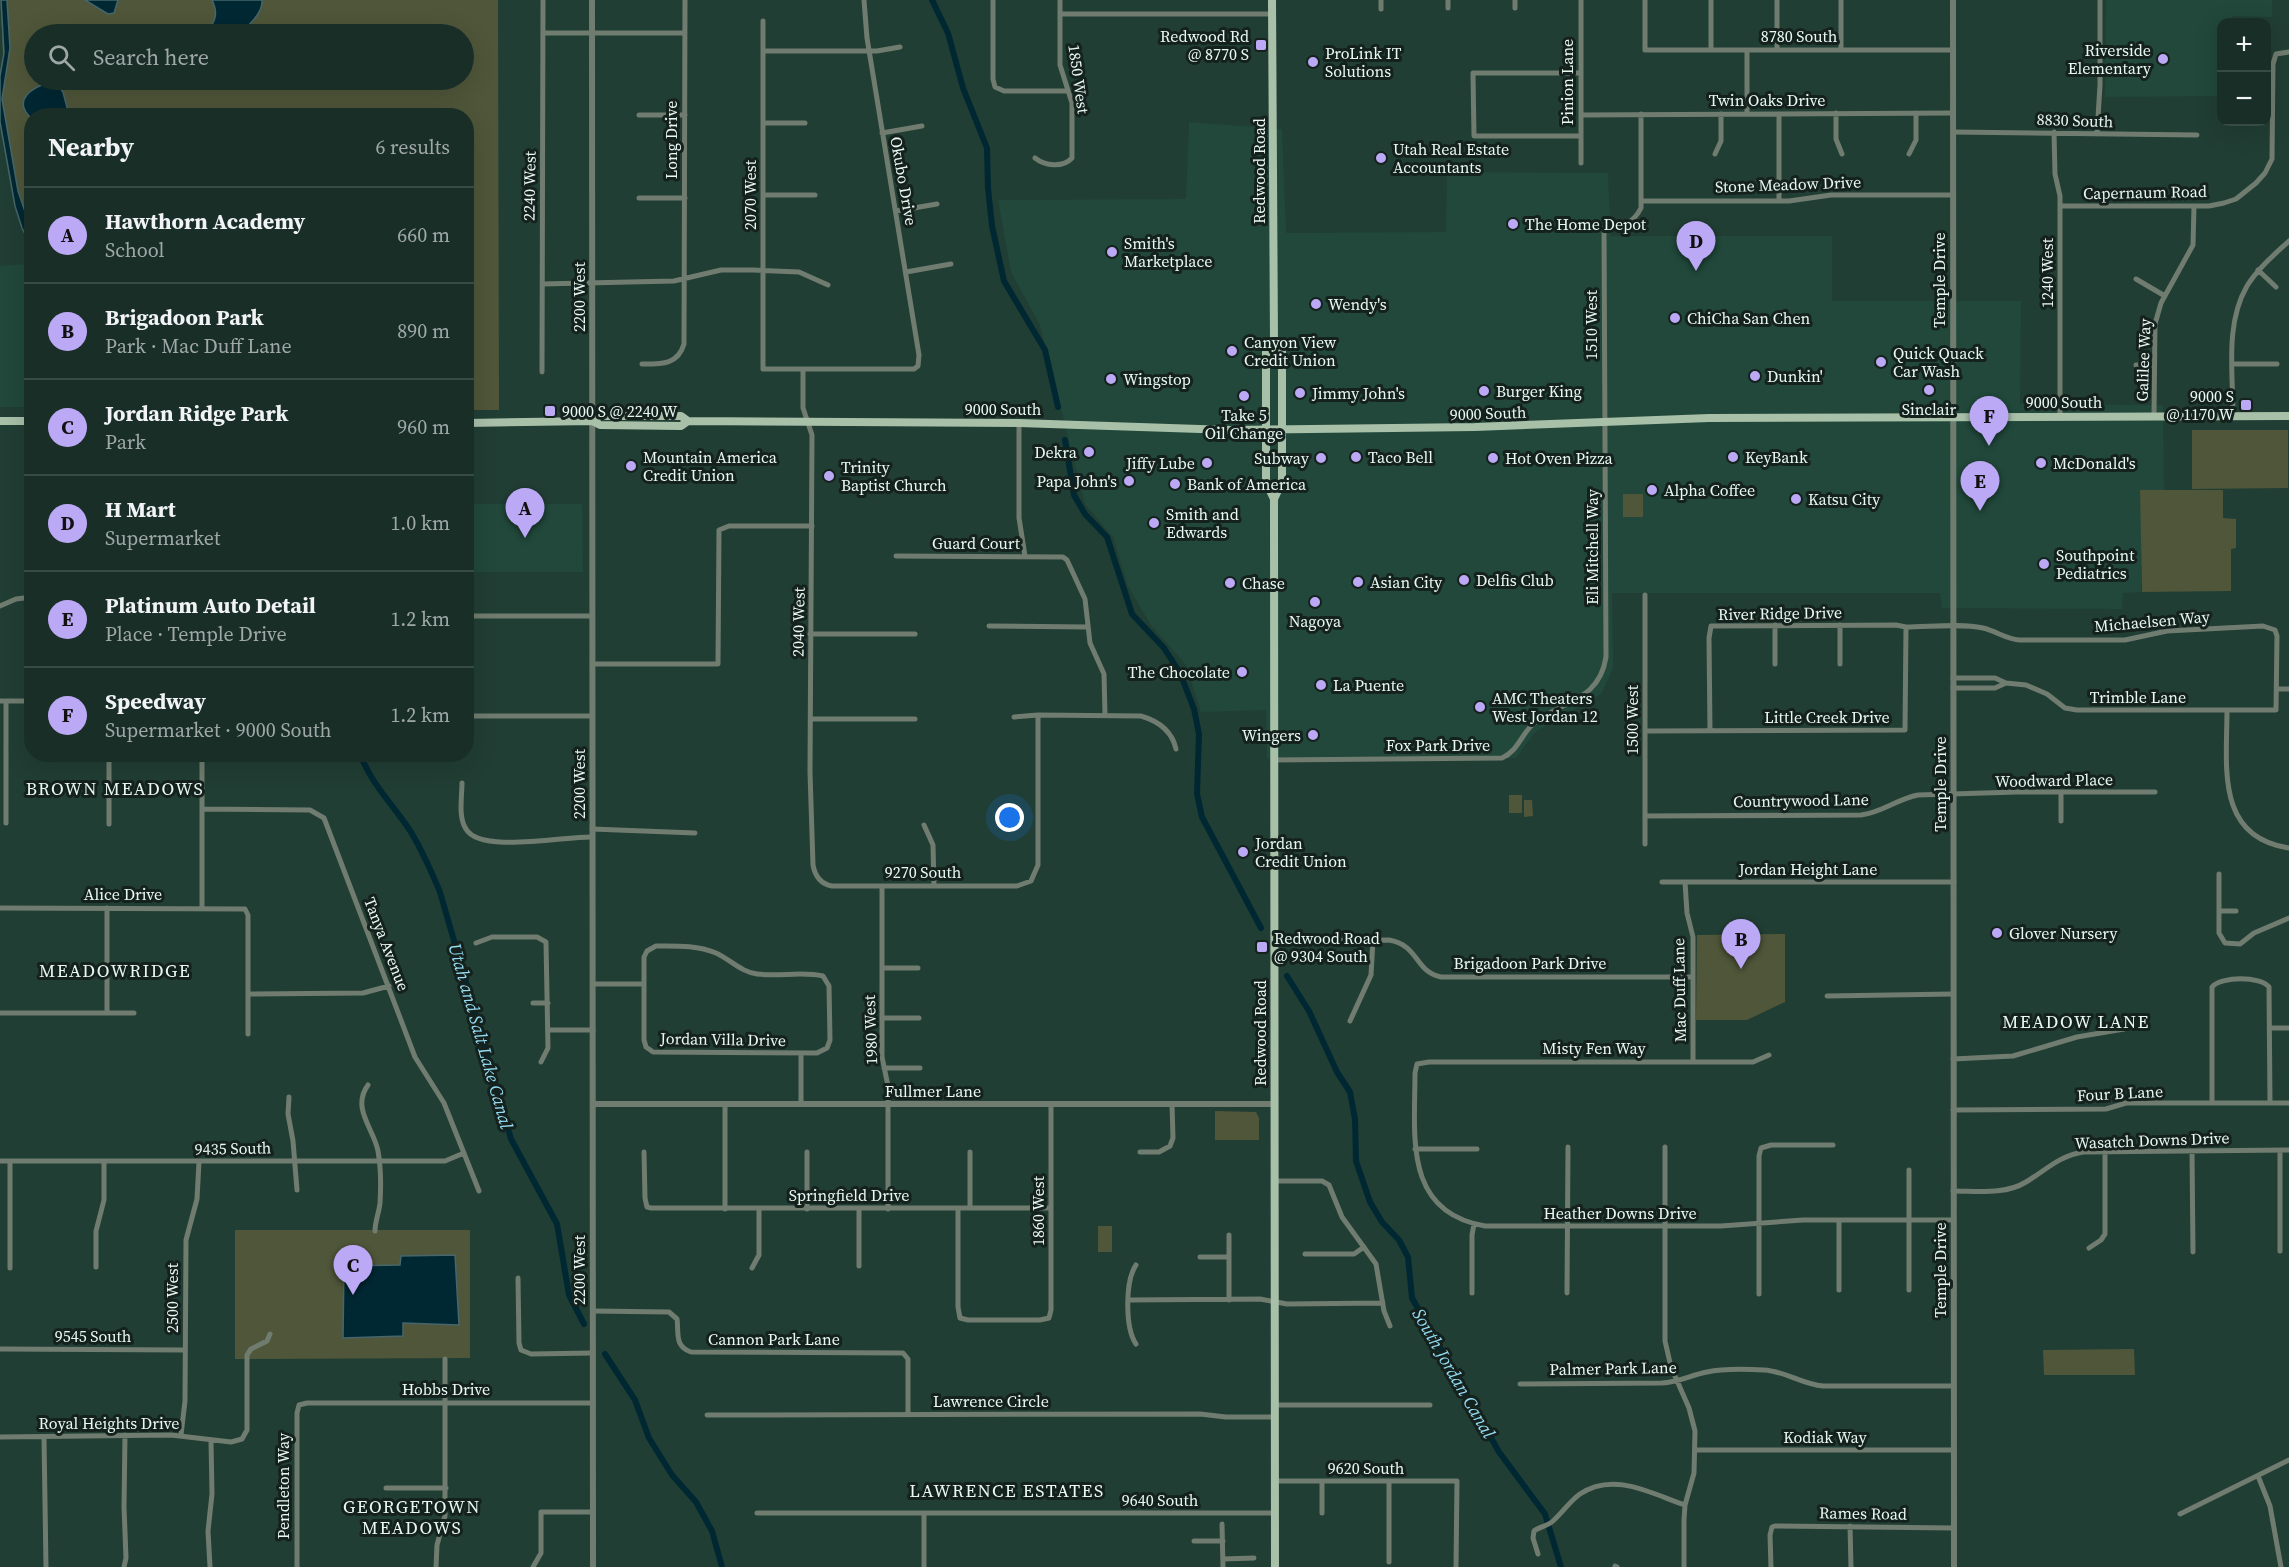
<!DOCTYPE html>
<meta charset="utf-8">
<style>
:root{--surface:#192e27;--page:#263a33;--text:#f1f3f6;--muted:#9fa8a7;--line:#374a44;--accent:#bca9f5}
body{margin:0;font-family:"Source Serif 4",serif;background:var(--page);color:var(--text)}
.controls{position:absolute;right:18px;top:18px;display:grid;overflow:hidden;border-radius:12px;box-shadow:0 6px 24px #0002}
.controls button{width:54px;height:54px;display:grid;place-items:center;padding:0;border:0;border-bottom:2px solid var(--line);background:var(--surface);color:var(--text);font:30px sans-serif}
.you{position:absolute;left:1010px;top:818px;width:21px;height:21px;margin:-15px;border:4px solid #fff;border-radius:50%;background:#1a73e8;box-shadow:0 0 0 9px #1a73e833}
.badge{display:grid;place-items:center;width:39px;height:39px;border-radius:50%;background:var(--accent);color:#111;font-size:20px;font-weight:700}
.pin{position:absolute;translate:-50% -50px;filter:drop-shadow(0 2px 3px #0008)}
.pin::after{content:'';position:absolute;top:32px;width:21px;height:18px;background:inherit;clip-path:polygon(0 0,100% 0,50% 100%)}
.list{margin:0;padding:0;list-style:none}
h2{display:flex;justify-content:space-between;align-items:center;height:78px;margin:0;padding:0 24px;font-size:26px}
h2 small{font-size:20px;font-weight:400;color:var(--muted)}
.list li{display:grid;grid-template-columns:39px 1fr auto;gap:18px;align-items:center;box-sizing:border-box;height:96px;padding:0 24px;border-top:2px solid var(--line)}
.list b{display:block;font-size:22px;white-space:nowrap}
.list p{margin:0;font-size:20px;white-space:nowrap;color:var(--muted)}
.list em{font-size:20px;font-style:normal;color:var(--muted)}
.icon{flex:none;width:33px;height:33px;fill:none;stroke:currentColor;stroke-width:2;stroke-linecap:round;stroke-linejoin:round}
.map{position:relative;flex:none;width:2289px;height:1567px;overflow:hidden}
.search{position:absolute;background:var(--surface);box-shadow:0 6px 24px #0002;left:24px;top:24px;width:450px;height:66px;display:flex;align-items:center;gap:15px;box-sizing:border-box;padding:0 21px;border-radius:33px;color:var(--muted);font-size:22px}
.panel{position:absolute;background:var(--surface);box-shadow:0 6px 24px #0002;left:24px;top:108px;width:450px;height:654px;border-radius:24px}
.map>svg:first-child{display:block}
</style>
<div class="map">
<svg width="2289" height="1567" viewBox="0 0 2289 1567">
<rect width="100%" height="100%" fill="#213e34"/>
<path fill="#21483b" d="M2106,0h166v17l-40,-1v6h-10l-1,74 -116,1z
M1189,122l93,7 4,104 160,-1 1,-60 161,1 3,63h221v65h189l-1,103 143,1 1,85 -23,1v101l-18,1 -1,16 -180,-1 -2,-15h-328l1,75 -12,26 -66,38 -19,26h-249l-1,-48 -65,2 -15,-47 -36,-41 -22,-38 -15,-49 -28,-33 -45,-179 -29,-53 -13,-72 188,-1z
M31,264v143h-31v-141z
M467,504h115l1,68h-116z"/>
<path fill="#4f5639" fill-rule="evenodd" d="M1,0h497l1,410h-32l-1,-294h-434l-1,130 -9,-18 -7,-22 -15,-84v-46l3,-18zM34,34h430v46h-430z
M2192,430h96v58l-96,1z
M2140,490h83v28l13,1v29l-5,1v42l-89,1z
M1623,494h20v23h-20z
M1509,795h13v18h-13z
M1524,800h8l1,16 -9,1z
M1785,934v68l-38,18h-51l1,-85z
M1215,1111l41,1 3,6v22h-44z
M1098,1226h14v26h-14z
M235,1230h235v128l-235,1z
M2134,1349l1,26h-91l-1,-25z"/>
<path fill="#002833" stroke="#46666c" stroke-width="1.5" d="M1,0h6l3,48 -8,51 16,92 13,38v17l-9,-18 -7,-22 -15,-84v-46l4,-23z
M85,0h33l-4,13 -6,1z
M212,0h50c1,14 -14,25 -22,34h-35c10,-11 14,-20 7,-34z
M186,80h34c-11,8 -22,5 -34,0z
M51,82l5,1 7,9 6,23 -37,1 -1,2c-19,-18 1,-31 20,-36z
M455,1255l4,70 -56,-2v13l-60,2 1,-72 56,-1 1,-9z"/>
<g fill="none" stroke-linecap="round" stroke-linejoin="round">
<path stroke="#002833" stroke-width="6" d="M932,0l16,33 15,55 24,60 1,40 4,38 12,55 41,69 13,57
M1065,440l9,55 11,19 22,23 25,77 32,34 16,25 14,36 5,25 -2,60 5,23 59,111
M360,754c11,29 32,50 49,75 13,20 22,42 31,63l71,247 46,85 12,71 15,29
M1287,976l22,35 28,61 13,20 5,27 1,42 14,41 12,20 17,18 9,17 4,41 87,154 46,62 16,53
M605,1354l30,46 14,38 23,37 24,27 16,29 10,36"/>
<path stroke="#707c70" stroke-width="5" d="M993,0v79l2,8 9,4h64
M1381,0v9
M1448,0v8
M1515,0v8
M1581,0v163
M1645,0v50h308
M1711,0v50
M1777,0v50
M1841,0v50
M1060,14h212
M763,21v348h151l4,-3 1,-11 -52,-317 -3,-38
M543,33h142
M1747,50v64
M763,51h114l23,-4
M1580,73h-107l1,63h107
M1836,113v26l6,15
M1779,114v87
M639,115h46
M1581,115l372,-2
M763,123h42
M1953,132l244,3
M2054,132l1,42 5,22v220
M882,133l40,-7
M2097,134l3,-49v-85
M1715,154l6,-13v-27
M1909,154l7,-14v-27
M1035,158c10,8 28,10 37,0v-55l-12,-38v-65
M763,195h52
M639,198h46
M1641,201h148l42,-6h121
M2060,206h149l15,-3 12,-4 20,-16 9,-10 7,-14 1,-95 3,-10 13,-2
M896,211l41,-7
M2258,270l18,17
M906,272l45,-8
M2136,279l29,17
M542,284l132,-3 47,-11h32l46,2 29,13
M642,364c19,0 36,1 42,-20l1,-344
M2232,364h45
M2136,365h18
M803,369v39l9,27 -2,337 3,93c2,11 8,19 19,21h185l14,-5 7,-16v-150
M542,372l1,-372
M2233,415c0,-43 -8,-91 14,-129 11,-18 27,-31 42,-45
M2154,416l1,-92 6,-21 32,-58 1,-39
M1019,423v95l6,38
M896,556l167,1 4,3 18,39 5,44 14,31 1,41
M1645,595v249
M0,606l16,-7 16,-2
M466,616h126
M1775,625v39
M1840,625v39
M989,626l99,1
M810,634h105
M592,664h126l1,-134 10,-4h83
M1953,688h42l11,-5
M2277,689h12
M0,701h32
M6,701v122
M2227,710c0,56 -12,127 62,138
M466,716h126
M1014,717l24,-2 103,1c17,5 31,15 35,33
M811,719h104
M1646,731l259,-1 1,-103
M1710,731l-1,-93 2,-12 185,-1 10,2c23,0 55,-4 77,1 13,3 23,11 36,12h106l42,-9 96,-5 12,4 2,6 -1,74h-199l-12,-2 -18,-14 -21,-9 -20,-2 -11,-5h-42
M202,754v154
M1273,760l229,-2c16,-7 19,-23 31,-34 29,-24 66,-22 73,-67l-2,-429c17,-1 29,-4 37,-20v-94
M462,783c0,14 -4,34 4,46 14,25 100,7 126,8
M2061,792v29
M202,809l108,1 14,8 91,239 29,46 35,88
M1645,816l216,-1c20,-2 36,-16 57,-20l99,-3h138
M109,824v-70
M924,825l9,20 1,41
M592,829l103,4
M2219,874v59l6,10 15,1 14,-11 35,-15
M1662,882h292
M1685,882l2,31 6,24v125
M882,886v171l6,29v123
M0,908l245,1 3,6v119
M2219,911h17
M1274,941l115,-1c30,5 26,32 52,37h252
M476,943l16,-6h45l9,5 2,106 -7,14
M656,946c20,0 41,-1 60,7 15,7 25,19 41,21 22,3 45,-3 66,2l6,10 1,54 -3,8 -10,5 -164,-1 -7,-5 -2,-7v-83l3,-6z
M882,968h36
M593,984h51
M248,994l115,-1 26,-7
M1827,996l126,-2
M533,1003h15
M0,1013h134
M107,1013v-105
M882,1018h37
M1350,1021l21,-46 2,-35
M2270,1028h19
M548,1030h45
M801,1053v51
M1769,1055l-16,7h-324l-12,2 -2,9c0,63 -12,139 70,153h236l82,-6h150
M1953,1059l60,-3 64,-19 47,-8 13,-7
M884,1068h36
M368,1085c-17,23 6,44 10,66 3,17 3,36 2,52 -1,10 -5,18 -5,28
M289,1097l-1,17 5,27 4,49
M2212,1103v-116c9,-11 49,-11 57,0l1,116
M725,1104v105
M1953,1110l153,-1 20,-6h163
M1665,1147v194l6,26 18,41 6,23 -1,42 -9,32 -1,15v47
M1415,1149h62
M2192,1151l1,101
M2280,1151v100
M644,1152l1,46 2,9 4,1h400
M970,1152v56
M1140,1152h19l11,-6 3,-8 -1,-34
M0,1161h445l19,-8
M10,1161v107
M1909,1170v120
M1274,1181h48l7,4 13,32 34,47 8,47 6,15
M1953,1191c24,0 52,4 73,-9 20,-12 33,-26 57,-30l206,-2
M807,1209v-57
M859,1209v57
M958,1209v98l2,11 8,2h72l9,-2 2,-8v-206
M1839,1220v70
M1229,1235v65
M2089,1248l12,-8 4,-6v-82
M1305,1254h49l10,-7
M1200,1257h29
M96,1267v-36l8,-31v-39
M752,1268l7,-13v-46
M518,1278l1,65 2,7 10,4 62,-1
M1472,1293v-58l2,-11
M1567,1293l1,-146
M1759,1294v-138l2,-8 10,-3h62
M1129,1300l131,-1 27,5 96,-1
M593,1311l76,1 8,7c2,14 -3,27 14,33l212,1 5,6v55
M1136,1344c-11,-16 -11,-63 0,-79
M0,1349l185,1
M1520,1384l142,-1c17,-1 29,-8 45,-11 18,-4 39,-3 57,-2 21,1 38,14 59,16h131
M1274,1405h156
M707,1415l493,-1 26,3h49
M181,1435l4,-34 1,-161 11,-41 2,-37
M0,1437l171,-2 60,7 11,-3 5,-9v-75l4,-6 16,-8 3,-7
M44,1438l2,129
M1696,1450h258
M2258,1476l12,30 11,61
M1275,1481h182l-1,86
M1389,1481v81
M386,1488h60
M757,1513h518
M924,1513v54
M1322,1513v-32
M2180,1514l109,-54
M1222,1524l1,43
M1850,1526l1,41
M1194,1541h29
M1538,1554l-5,-16 1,-7c6,-5 15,-5 20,-11 9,-8 16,-19 26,-26 34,-23 72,0 105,11
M1223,1559l31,-1
M1615,1566l2,1
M124,1567l2,-9 -2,-51 1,-72
M210,1567l-2,-36 4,-37 -1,-53
M297,1567v-154l2,-8 8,-2h286
M436,1567l1,-22 8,-29v-157
M533,1567l8,-14v-41h52
M1771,1567l-1,-32 2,-8 3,-1 179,2"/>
<path stroke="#707c70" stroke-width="6" d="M592,0l1,1567
M1953,0l1,1567
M593,1104h681"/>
<path stroke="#a8bfa8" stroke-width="8" d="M1272,0l2,343 8,9v130l-8,17
M1274,343l-8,9v130l8,17v15l1,1053
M0,421h32
M592,421l8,4 81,1 7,-5
M466,423l126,-2 8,-5h81l7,5 331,2 211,7 245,-3 234,-9 580,-2"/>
</g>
<g fill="#bca9f5" stroke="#15211d" stroke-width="2">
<rect x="1255" y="39" width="12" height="12" rx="3"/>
<circle cx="2163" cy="59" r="6"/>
<circle cx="1313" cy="62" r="6"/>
<circle cx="1381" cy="158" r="6"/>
<circle cx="1513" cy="224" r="6"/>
<circle cx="1112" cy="252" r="6"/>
<circle cx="1316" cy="304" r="6"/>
<circle cx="1675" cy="318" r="6"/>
<circle cx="1232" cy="351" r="6"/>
<circle cx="1881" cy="362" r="6"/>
<circle cx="1755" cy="376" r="6"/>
<circle cx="1111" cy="379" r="6"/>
<circle cx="1929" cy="390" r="6"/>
<circle cx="1484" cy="391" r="6"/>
<circle cx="1300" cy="393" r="6"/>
<circle cx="1244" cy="396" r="6"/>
<rect x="2240" y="399" width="12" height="12" rx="3"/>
<rect x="544" y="405" width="12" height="12" rx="3"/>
<circle cx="1089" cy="452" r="6"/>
<circle cx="1356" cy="457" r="6"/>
<circle cx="1733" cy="457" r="6"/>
<circle cx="1321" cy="458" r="6"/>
<circle cx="1493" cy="458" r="6"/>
<circle cx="1207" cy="463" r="6"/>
<circle cx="2041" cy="463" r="6"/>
<circle cx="631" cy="466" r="6"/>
<circle cx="829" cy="476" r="6"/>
<circle cx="1129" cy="481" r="6"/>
<circle cx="1175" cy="484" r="6"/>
<circle cx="1652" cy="490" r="6"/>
<circle cx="1796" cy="499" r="6"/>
<circle cx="1154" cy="523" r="6"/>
<circle cx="2044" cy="564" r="6"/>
<circle cx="1464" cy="580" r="6"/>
<circle cx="1358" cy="582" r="6"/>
<circle cx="1230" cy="583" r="6"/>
<circle cx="1315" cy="602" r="6"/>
<circle cx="1242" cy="672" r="6"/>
<circle cx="1321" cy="685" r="6"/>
<circle cx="1480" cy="707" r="6"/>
<circle cx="1313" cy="735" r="6"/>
<circle cx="1243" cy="852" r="6"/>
<circle cx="1997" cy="933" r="6"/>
<rect x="1256" y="941" width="12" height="12" rx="3"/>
</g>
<g text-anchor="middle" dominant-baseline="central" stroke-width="6" stroke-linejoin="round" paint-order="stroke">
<g font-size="16" fill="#e8f8f2" stroke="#15211d" text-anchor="start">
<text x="1249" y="36" text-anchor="end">Redwood Rd<tspan x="1249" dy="18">@ 8770 S</tspan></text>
<text x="2151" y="50" text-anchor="end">Riverside<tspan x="2151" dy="18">Elementary</tspan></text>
<text x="1325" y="53">ProLink IT<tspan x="1325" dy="18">Solutions</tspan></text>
<text x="1393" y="149">Utah Real Estate<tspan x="1393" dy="18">Accountants</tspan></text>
<text x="1525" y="224">The Home Depot</text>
<text x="1124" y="243">Smith's<tspan x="1124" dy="18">Marketplace</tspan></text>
<text x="1328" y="304">Wendy's</text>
<text x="1687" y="318">ChiCha San Chen</text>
<text x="1244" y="342">Canyon View<tspan x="1244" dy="18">Credit Union</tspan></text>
<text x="1893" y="353">Quick Quack<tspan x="1893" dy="18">Car Wash</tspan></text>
<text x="1767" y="376">Dunkin'</text>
<text x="1123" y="379">Wingstop</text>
<text x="1496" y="391">Burger King</text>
<text x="1312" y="393">Jimmy John's</text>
<text x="2234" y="396" text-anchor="end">9000 S<tspan x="2234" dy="18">@ 1170 W</tspan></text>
<text x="1929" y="409" text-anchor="middle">Sinclair</text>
<text x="562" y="411">9000 S @ 2240 W</text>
<text x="1244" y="415" text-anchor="middle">Take 5<tspan x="1244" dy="18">Oil Change</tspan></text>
<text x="1077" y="452" text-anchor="end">Dekra</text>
<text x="643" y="457">Mountain America<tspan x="643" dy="18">Credit Union</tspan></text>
<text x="1368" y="457">Taco Bell</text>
<text x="1745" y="457">KeyBank</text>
<text x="1309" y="458" text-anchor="end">Subway</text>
<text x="1505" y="458">Hot Oven Pizza</text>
<text x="1195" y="463" text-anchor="end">Jiffy Lube</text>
<text x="2053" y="463">McDonald's</text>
<text x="841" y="467">Trinity<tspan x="841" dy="18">Baptist Church</tspan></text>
<text x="1117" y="481" text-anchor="end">Papa John's</text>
<text x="1187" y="484">Bank of America</text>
<text x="1664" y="490">Alpha Coffee</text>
<text x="1808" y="499">Katsu City</text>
<text x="1166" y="514">Smith and<tspan x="1166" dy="18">Edwards</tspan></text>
<text x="2056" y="555">Southpoint<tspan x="2056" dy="18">Pediatrics</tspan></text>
<text x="1476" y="580">Delfis Club</text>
<text x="1370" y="582">Asian City</text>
<text x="1242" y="583">Chase</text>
<text x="1315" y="621" text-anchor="middle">Nagoya</text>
<text x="1230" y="672" text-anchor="end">The Chocolate</text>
<text x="1333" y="685">La Puente</text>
<text x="1492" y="698">AMC Theaters<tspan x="1492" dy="18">West Jordan 12</tspan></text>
<text x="1301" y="735" text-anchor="end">Wingers</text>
<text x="1255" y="843">Jordan<tspan x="1255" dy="18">Credit Union</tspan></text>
<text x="2009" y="933">Glover Nursery</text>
<text x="1274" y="938">Redwood Road<tspan x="1274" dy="18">@ 9304 South</tspan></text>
</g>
<g font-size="16" fill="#e8f8f2" stroke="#15211d">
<text x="1799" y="36">8780 South</text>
<text transform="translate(1079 79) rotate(82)">1850 West</text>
<text transform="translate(1567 82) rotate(-90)">Pinion Lane</text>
<text x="1767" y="100">Twin Oaks Drive</text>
<text transform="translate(2075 120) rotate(2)">8830 South</text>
<text transform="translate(671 140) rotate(-90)">Long Drive</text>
<text transform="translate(1259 171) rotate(-90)">Redwood Road</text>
<text transform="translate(904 181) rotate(80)">Okubo Drive</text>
<text transform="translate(1788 184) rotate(-2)">Stone Meadow Drive</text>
<text transform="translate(529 186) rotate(-89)">2240 West</text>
<text transform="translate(2145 192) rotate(-1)">Capernaum Road</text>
<text transform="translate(750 195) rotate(-90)">2070 West</text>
<text transform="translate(2047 273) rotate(-90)">1240 West</text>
<text transform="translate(1939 280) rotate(-90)">Temple Drive</text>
<text transform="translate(579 297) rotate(-90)">2200 West</text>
<text transform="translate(1591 325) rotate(-90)">1510 West</text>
<text transform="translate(2143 360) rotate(-88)">Galilee Way</text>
<text x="2064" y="402">9000 South</text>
<text x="1003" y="409">9000 South</text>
<text transform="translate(1488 413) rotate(-2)">9000 South</text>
<text x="976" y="543">Guard Court</text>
<text transform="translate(1592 547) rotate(-90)">Eli Mitchell Way</text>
<text transform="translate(1780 613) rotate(-1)">River Ridge Drive</text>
<text transform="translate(2152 621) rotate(-5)">Michaelsen Way</text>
<text transform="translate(798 622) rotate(-89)">2040 West</text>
<text x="2138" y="697">Trimble Lane</text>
<text x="1827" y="717">Little Creek Drive</text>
<text transform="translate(1632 720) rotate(-90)">1500 West</text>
<text x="1438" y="745">Fox Park Drive</text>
<text transform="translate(2054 780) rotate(-1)">Woodward Place</text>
<text transform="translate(579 784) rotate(-90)">2200 West</text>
<text transform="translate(1940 784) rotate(-90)">Temple Drive</text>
<text transform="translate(1801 800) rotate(-1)">Countrywood Lane</text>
<text x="1808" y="869">Jordan Height Lane</text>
<text x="923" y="872">9270 South</text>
<text x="123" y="894">Alice Drive</text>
<text transform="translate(387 944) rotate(69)">Tanya Avenue</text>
<text x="1530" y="963">Brigadoon Park Drive</text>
<text transform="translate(1679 990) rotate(-91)">Mac Duff Lane</text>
<text transform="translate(870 1030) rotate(-92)">1980 West</text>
<text transform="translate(1260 1033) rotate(-90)">Redwood Road</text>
<text transform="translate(723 1039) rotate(1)">Jordan Villa Drive</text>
<text x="1594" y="1048">Misty Fen Way</text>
<text x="933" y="1091">Fullmer Lane</text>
<text transform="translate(2120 1093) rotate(-3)">Four B Lane</text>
<text transform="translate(2152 1140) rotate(-2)">Wasatch Downs Drive</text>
<text transform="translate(233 1148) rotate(-1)">9435 South</text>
<text x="849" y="1195">Springfield Drive</text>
<text transform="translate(1038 1211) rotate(-90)">1860 West</text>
<text x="1620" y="1213">Heather Downs Drive</text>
<text transform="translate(579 1270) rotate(-90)">2200 West</text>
<text transform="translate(1940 1270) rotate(-90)">Temple Drive</text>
<text transform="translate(172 1298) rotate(-90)">2500 West</text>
<text x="93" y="1336">9545 South</text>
<text x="774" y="1339">Cannon Park Lane</text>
<text transform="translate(1613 1368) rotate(-1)">Palmer Park Lane</text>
<text x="446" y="1389">Hobbs Drive</text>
<text x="991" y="1401">Lawrence Circle</text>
<text x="109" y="1423">Royal Heights Drive</text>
<text x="1825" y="1437">Kodiak Way</text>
<text x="1366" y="1468">9620 South</text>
<text transform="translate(283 1486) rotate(-90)">Pendleton Way</text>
<text x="1160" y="1500">9640 South</text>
<text transform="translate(1863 1513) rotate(1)">Rames Road</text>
</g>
<g font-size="18" letter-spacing="1.5" fill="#e8f8f2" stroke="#15211d">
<text x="115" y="788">BROWN MEADOWS</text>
<text x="115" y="970">MEADOWRIDGE</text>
<text x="2076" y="1021">MEADOW LANE</text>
<text x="1007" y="1490">LAWRENCE ESTATES</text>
<text x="412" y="1506">GEORGETOWN<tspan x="412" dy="21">MEADOWS</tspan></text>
</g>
<g font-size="18" font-style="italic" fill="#94dcf3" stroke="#15211d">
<text transform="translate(481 1036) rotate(74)">Utah and Salt Lake Canal</text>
<text transform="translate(1454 1373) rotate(60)">South Jordan Canal</text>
</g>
</g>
</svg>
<div class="controls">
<button>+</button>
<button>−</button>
</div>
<div class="you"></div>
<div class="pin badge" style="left:525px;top:538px">A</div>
<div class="pin badge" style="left:1741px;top:969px">B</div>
<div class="pin badge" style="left:353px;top:1295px">C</div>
<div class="pin badge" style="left:1696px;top:271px">D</div>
<div class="pin badge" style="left:1980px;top:511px">E</div>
<div class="pin badge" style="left:1989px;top:446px">F</div>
<div class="search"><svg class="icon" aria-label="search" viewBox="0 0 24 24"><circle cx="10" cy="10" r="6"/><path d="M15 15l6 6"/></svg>Search here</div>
<section class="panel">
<h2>Nearby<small>6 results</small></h2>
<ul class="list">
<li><span class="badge">A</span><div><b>Hawthorn Academy</b><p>School</p></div><em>660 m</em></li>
<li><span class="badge">B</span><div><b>Brigadoon Park</b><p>Park · Mac Duff Lane</p></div><em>890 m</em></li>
<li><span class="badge">C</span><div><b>Jordan Ridge Park</b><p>Park</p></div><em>960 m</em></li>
<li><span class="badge">D</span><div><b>H Mart</b><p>Supermarket</p></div><em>1.0 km</em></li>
<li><span class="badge">E</span><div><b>Platinum Auto Detail</b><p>Place · Temple Drive</p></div><em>1.2 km</em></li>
<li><span class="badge">F</span><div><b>Speedway</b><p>Supermarket · 9000 South</p></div><em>1.2 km</em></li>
</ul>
</section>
</div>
